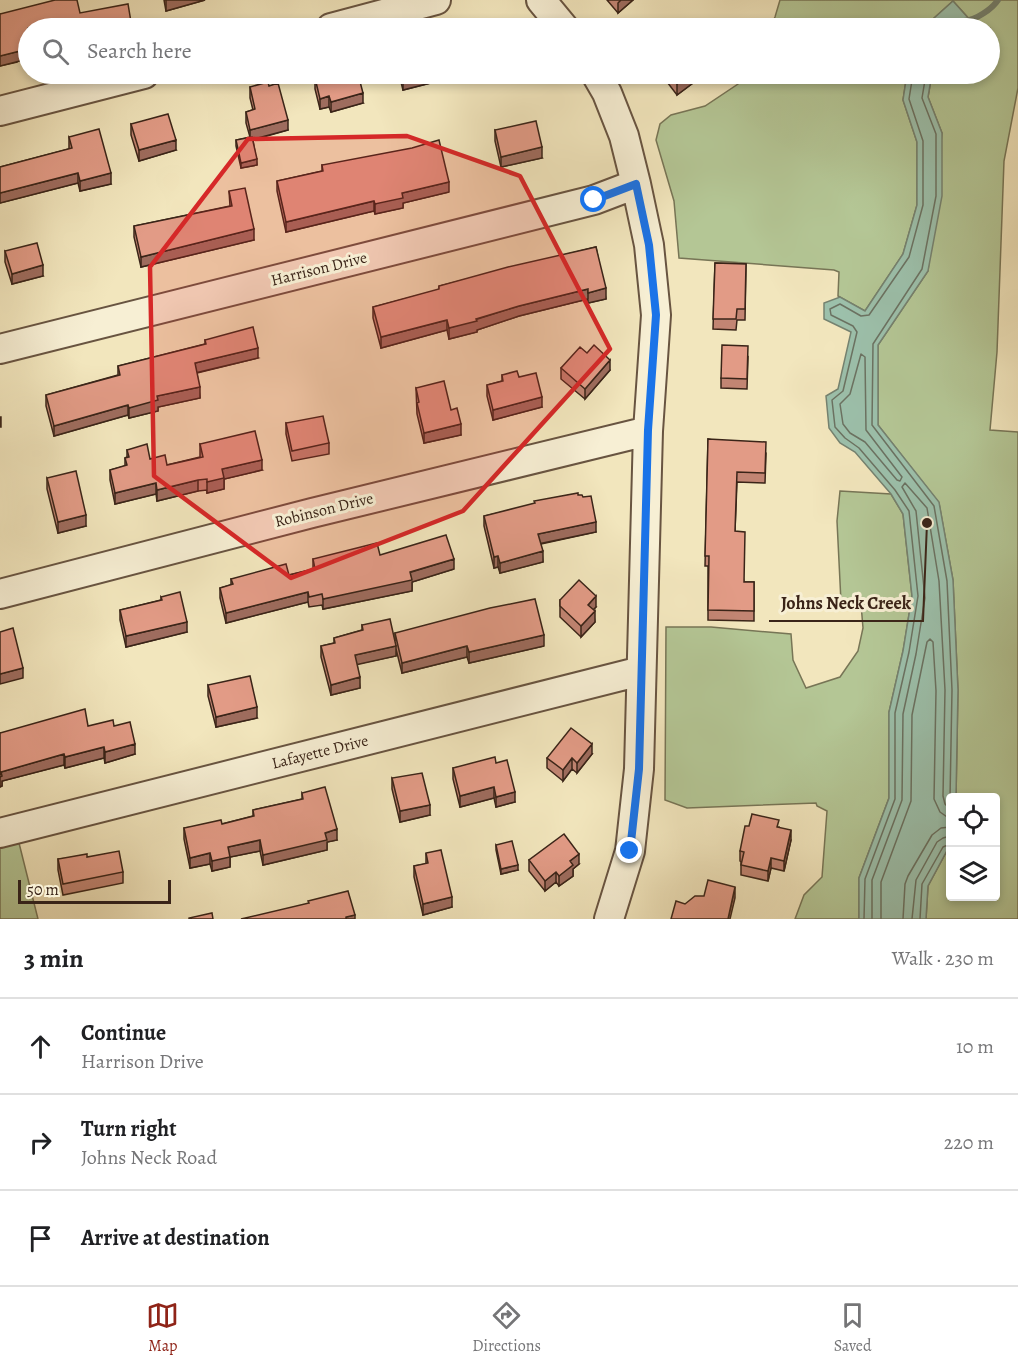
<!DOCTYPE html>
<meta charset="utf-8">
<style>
:root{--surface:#fff;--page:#f2f2f2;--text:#202124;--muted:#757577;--line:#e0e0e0;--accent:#8f2418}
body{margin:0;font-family:Alegreya,serif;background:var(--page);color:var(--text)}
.controls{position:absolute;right:18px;bottom:18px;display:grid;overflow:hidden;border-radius:6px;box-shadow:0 3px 9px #0003}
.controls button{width:54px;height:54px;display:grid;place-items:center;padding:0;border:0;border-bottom:2px solid var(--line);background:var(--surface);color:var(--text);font:30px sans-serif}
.scale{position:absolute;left:18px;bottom:15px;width:153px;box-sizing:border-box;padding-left:6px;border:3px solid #3a2418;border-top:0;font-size:16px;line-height:21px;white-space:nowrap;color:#3a2418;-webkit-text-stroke:4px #f7efd4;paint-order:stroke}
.stop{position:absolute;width:18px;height:18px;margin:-14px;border:4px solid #1a73e8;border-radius:50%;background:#fff}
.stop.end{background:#1a73e8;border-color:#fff;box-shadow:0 2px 6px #0008}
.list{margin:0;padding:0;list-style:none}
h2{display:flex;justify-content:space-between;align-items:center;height:78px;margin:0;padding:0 24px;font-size:26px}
h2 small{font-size:20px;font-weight:400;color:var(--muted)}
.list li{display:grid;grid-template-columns:39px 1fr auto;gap:18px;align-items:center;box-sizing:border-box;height:96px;padding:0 24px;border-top:2px solid var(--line)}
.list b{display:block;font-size:22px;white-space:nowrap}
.list p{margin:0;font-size:20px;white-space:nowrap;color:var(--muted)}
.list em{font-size:20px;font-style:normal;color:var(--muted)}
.icon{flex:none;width:33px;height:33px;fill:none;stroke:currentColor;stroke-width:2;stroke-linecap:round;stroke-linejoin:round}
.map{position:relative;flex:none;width:1018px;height:919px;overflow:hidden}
.search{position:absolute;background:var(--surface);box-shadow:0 3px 9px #0003;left:18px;right:18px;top:18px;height:66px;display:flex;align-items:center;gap:15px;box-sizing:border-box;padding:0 21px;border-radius:33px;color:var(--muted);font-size:22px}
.sheet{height:366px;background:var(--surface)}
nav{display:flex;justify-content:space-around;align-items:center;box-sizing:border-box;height:84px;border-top:2px solid var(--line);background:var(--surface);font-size:16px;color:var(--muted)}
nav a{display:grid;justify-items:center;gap:3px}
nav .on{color:var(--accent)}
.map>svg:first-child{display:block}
</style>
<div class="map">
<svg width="1018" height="919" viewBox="0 0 1018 919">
<rect width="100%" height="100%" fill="#f2e6bd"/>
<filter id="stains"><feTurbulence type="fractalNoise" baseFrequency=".00333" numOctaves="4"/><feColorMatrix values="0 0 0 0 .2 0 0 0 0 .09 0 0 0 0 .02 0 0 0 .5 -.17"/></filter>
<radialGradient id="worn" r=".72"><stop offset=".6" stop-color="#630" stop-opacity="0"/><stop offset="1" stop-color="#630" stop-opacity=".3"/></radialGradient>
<path fill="#b4c695" stroke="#777556" stroke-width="1.5" d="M780,0h238v88l-14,73 -7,191 -7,78 28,2v487h-92l2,-33 22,-41v51h46v-98l-40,-1 2,-107 -5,-110 -14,-77 -61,-78v-80l50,-74 14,-138 -14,-36 4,-23h58v-46h-30l10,-8 -17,-19 -30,27h-154l6,-11z
M744,74h163l-4,26 14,42v63l-14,49 -38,57 -27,-15 1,-24 -5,-2 -155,-12 -5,-57 -18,-61 4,-16 11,-9 34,-9 33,-22z
M840,491l51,3 12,20 9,82 -9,55 -14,61v86l-30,80v41h-64l9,-24 18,-18 5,-66 -10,-5 -1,-3 -129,5 -22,-8 1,-173h45l80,7 2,26 13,28 34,-11 18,-26 5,-23 -2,-24 -20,-2 -4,-81z
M18,839l20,80h-38v-76z"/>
<path fill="#9cc0ab" stroke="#758270" stroke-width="1.5" d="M953,1l17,19 -10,8h-37z
M907,74h25l-4,23 14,36v63l-14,75 -50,74v80l61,77 14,78 5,110 -2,107 -6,1v47l-22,41 -2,33h-67v-41l30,-80v-86l14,-61 9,-55 -9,-82 -12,-20 -36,-42 -15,-9 -11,-15 -3,-32 12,-7 13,-57 -27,-13v-16l16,-6 25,14 38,-57 14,-49v-63l-14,-42z"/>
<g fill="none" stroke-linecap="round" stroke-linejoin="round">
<path stroke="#6b7262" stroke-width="1.5" d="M926,74l-4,24 14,36v62l-14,73 -49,75 -1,81 62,81 13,75 5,109 -2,108
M861,354l4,3 1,73 36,47 -2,4 -3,-1 -32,-38 -15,-9 -7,-9 -3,-20 10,-10z
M864,919l1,-40 30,-80v-86l14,-61 9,-56 -9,-85 -14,-21 -36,-42 -14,-10 -10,-11 -3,-27 11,-9 14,-59 -4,-6 -22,-11 -1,-6 10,-5 21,12 8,-1 40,-58 14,-52v-64l-14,-42 4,-25
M872,919v-39l30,-80 1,-86 13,-60 9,-56 -9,-87 -14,-24 3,-4 22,25 12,73 6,109 -2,106 2,8 5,5
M881,919v-37l30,-81 1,-86 15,-73 3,-3 3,3 3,49 -2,108 6,13 10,7
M903,919l2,-35 3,-8 24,-41 9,-7 9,-1
M912,919l4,-39 21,-38 6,-4 7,-2
M920,919l2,-35 21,-37 7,-3"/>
<path stroke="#758270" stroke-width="6" d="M964,21c12,-1 28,-12 34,-21"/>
<g stroke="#685441" stroke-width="32">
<path id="minor" d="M541,0l23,28
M331,28l105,-28
M596,74l11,19 17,43 12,48 13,61 7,70 -8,116 -9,338 -9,82 -21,68
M0,111l144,-37
M0,349l594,-149 42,-16
M0,594l312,-81 336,-82
M0,833l641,-162"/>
</g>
<use href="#minor" stroke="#f7efd4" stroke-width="28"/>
</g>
<path fill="#c28573" stroke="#3a2418" stroke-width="1.5" d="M164,0h41l-39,11z
M607,0h26l-15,13z
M80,13l51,9v6h-103l-11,34 -17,4v-52z
M399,74h67l-63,16z
M661,74h44l-28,21z
M315,78l48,25 -32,9 -2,-5 -9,2 -5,-20z
M269,86l19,44 -35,10 4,25 -16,3 -5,-22v-6l14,-3 -4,-14v-11l7,-2 -3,-12v-11z
M131,124l45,26 -37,11 -8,-26z
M495,130l47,28 -41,9 -6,-26z
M69,137l42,47 -31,7 -2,-8 -78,20v-36l69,-18z
M322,165l127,27 -46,11v5l-28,6 -1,-3 -88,21 -9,-41v-10l45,-10z
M229,191l25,49 -113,27 -7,-30v-11l96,-20z
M596,247l10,52 -18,4v-4l-69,17 -42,14v2l-28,7 -2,-9 -66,18 -8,-30v-11l66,-17v-4z
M5,251l38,25 -31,8 -7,-22z
M715,263l31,1 -1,56h-8l-1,10 -23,-1z
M205,340l53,18 -61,15 3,25 -42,9v4l-29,7 -1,-3 -74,21 -8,-30v-11l72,-20v-9l87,-22z
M587,353l23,17 -25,29 -24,-20v-11z
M748,357l-1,32 -26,-1v-10z
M502,375l17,2 23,30 -49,13 -6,-24v-11l15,-4z
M416,388l35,22 10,25 -37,8 -7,-29z
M286,423l43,20v11l-37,7 -6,-27z
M708,439l58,14 -1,30 -28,-1 -2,49 9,51h10v39l-46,-1v-54h-3z
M200,444l62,26 -38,9v10l-17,4v-3l-9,1 -41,10 -1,-7 -41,10 -5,-24v-10l15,-4v-8l2,-1v-7l40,15 33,-8z
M47,478l39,48 -28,7 -11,-44z
M578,495l18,37 -55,12 2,18 -43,11 -2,-6 -4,1 -10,-42v-10z
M380,555l74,14 -42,13v9l-89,18 -1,-4 -13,2 -1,-5 -82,21 -6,-25v-10l11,-3v-6l58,-4 24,-6v-10z
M161,597l26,35 -61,15 -6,-27v-10l41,-10z
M560,600l36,7 -3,3 2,12 -14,15 -21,-20z
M362,625l33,15v-7l149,13 -75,17 -2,-6 -65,16 -6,-24v7l-39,8 3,24 -29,7 -10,-38v-11l13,-3v-5l28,-8z
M208,685l49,33 -41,9 -8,-31z
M88,726h26l21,28 -30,9 -1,-5 -39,10 -1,-3 -62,16v5l-2,1v-54z
M592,754l-15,19 -5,-4 -9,12 -16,-13v-10z
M496,763l19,39 -19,5 -2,-9 -34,9 -7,-28v-11z
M392,778l38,37 -30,7 -8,-33z
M302,793l35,47 -10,2v8l-64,15 -3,-14 -30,6v10l-18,4 -2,-7 -20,4 -6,-29v-11l38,-4 31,-8v-6l49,-11z
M779,827l12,13 -7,31 -13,-3 -3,13 -27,-6v-13l-1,-1v-10z
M496,845l22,25 -17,4 -5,-24z
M426,853l26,54 -29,8 -9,-38v-11l12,-2z
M87,857l36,15v11l-60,12 -5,-25v-11z
M529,860l50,4 -6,5v7l-14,10 -3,-4 -11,9 -16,-20z"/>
<path fill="#9e6c5e" stroke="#3a2418" stroke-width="1.5" d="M166,0h39l-39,11z
M621,0h12l-15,13v-10z
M28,49v10l-28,7v-10z
M425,74h41l-63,16v-11z
M691,74h14l-28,21v-11z
M363,93v10l-32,9v-10z
M329,96v11l-9,2v-10z
M288,120v10l-38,10v-10z
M176,140v10l-37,11v-11z
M542,147v11l-41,9v-10z
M257,159v6l-16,3v-5z
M78,173v10l-78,20v-10z
M111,173v11l-31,7v-10z
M449,182v10l-46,11v5l-28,6v-10l27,-11z
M374,201v10l-88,21v-10z
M254,229v11l-113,27v-10z
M43,265v11l-31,8v-10z
M606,288v11l-18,4v-10z
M588,289v10l-69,17 -42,14v2l-28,7v-11l70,-22z
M447,320v10l-66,18v-11z
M258,348v10l-63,15v-10z
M610,360v10l-25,29v-10z
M200,387v11l-42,9v4l-29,7v-10l28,-12z
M542,397v10l-49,13v-10z
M128,405v10l-74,21v-10z
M0,417h1v10h-1z
M461,424v11l-37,8v-10z
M262,460v10l-38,9v10l-17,4v-11l15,-13z
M198,480v11l-41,10v-11z
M156,483v11l-41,10v-11z
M86,515v11l-28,7v-11z
M596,522v10l-58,12v-10z
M543,551v11l-43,11v-10z
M498,556v11l-4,1v-11z
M454,559v10l-42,13v9l-89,18v-10z
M308,592v10l-82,21v-10z
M596,596v11l-8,8v-10z
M595,611v11l-14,15v-11z
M187,622v10l-61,15v-11z
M544,635v11l-75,17v-11z
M396,646v10l-41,9v-10z
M467,646v11l-65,16v-10z
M23,668v10l-23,6v-10z
M360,677v11l-29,7v-10z
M257,707v11l-41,9v-10z
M135,744v10l-30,9v-11z
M592,744v10l-15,19v-10z
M104,747v11l-39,10v-11z
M64,754v11l-62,16v5l-2,1v-10l1,-5z
M572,758v11l-9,12v-11z
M494,787v11l-34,9v-11z
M515,792v10l-19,5v-10z
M430,805v10l-30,7v-11z
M337,829v11l-10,2v8l-64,15v-10z
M791,830v10l-7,31v-10z
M260,840v11l-30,6v10l-18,4v-10l16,-14z
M210,853v11l-20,4v-10z
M579,854v10l-6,5v7l-14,10v-10l11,-15z
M771,858v10l-3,13v-10z
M518,865v5l-17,4v-5z
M556,872v10l-11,9v-10z
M735,887v11l-5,21h-2z
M452,897v10l-29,8v-11z
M355,915v4h-9v-2z"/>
<path fill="#e29b86" stroke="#3a2418" stroke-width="1.5" d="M55,0h22l3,13 48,-9 3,18 -34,6h-69v21l-28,7v-42z
M332,74h26l5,19 -32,9 -2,-6 -9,3 -5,-21z
M401,74h24l-22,5z
M669,74h22l-14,10z
M268,82l1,4 9,-3 10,37 -38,10 -4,-18 9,-3 -5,-22z
M168,114l8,26 -37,10 -8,-26z
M536,121l6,26 -41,10 -6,-27z
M99,129l12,44 -31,8 -2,-8 -78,20v-26l72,-19 -3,-11z
M252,137l5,22 -16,4 -5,-23z
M439,140l10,42 -47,11 1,5 -28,6 -1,-3 -88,21 -9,-41 46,-10 -1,-6 90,-17z
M245,188l9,41 -113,28 -7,-31 98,-20 -3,-15z
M37,243l6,22 -31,9 -7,-23z
M596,247l10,41 -18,5v-4l-69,17 -43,13 1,2 -28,7 -2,-8 -66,17 -8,-30 66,-18v-3l69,-19z
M715,263l31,1 -1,45h-8l-1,10h-23z
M253,327l5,21 -63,15 5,24 -43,9 1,4 -29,8 -1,-3 -74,21 -8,-31 74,-20 -2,-9 88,-22 -1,-4z
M594,345l16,15 -25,29 -24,-21 19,-21 7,6z
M722,345l26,1 -1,33 -26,-1z
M517,371l2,6 17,-4 6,24 -49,13 -6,-25 16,-4 -1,-6z
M444,381l7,29 6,-2 4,16 -37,9 -7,-30 2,-1 -3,-14z
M323,416l6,27 -37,8 -6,-28z
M255,431l7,29 -40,9 2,9 -17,4v-3l-9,1 -41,10 -1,-7 -41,10 -5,-23 17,-5 -2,-7 4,-1 -2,-7 20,-6 3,15 15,-4 2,10 36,-8 -3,-13z
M708,439l58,3 -1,31 -28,-1 -2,59 10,1 -1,50h10v29l-46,-1 1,-54h-4z
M76,471l10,44 -28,7 -11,-44z
M578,493v2h4l1,2 8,-1 5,26 -58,12 5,17 -43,12 -2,-7 -4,1 -10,-41 51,-13 -1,-2z
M446,535l8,24 -44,13 2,8 -89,19 -1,-5 -13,3 -1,-5 -82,21 -6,-25 13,-4 -2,-5 55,-15 3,11 26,-6 -2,-10 64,-16 3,12z
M579,580l17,16 -8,9 7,6 -14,15 -21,-20v-6z
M180,592l7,30 -61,14 -6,-26 42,-10 -1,-3z
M535,599l9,36 -75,17 -2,-6 -65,17 -7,-30 95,-25z
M390,619l6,27 -41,9 5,22 -29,8 -10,-39 14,-3 -1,-5 29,-8 -1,-5z
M13,628l10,40 -23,6v-42z
M250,676l7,31 -41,10 -8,-32z
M85,709l3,17 25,-6 1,6 16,-4 5,22 -30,8 -1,-5 -39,10 -1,-3 -63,18 1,4 -2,1v-44z
M571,728l21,16 -15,19 -5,-5 -9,12 -16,-12z
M495,757l1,6 11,-3 8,32 -19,5 -2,-10 -34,9 -7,-28z
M422,773l8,32 -30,6 -8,-33z
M325,787l12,42 -12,4 2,7 -64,15 -3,-15 -32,7 2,10 -18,4 -2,-8 -20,5 -6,-30 37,-8 1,4 32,-8 -1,-6 50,-11 -1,-6z
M752,814l27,6 -2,7 14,3 -7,31 -13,-3 -3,13 -27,-6 3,-13 -4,-1 5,-25h4z
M564,834l15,20 -9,7 3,4 -14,11 -3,-4 -11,9 -16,-21z
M512,841l6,24 -17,4 -5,-24z
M441,850l11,47 -29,7 -9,-38 14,-3 -2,-10z
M119,851l4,21 -60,12 -5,-25 29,-5v3z
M708,880l27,7 -7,32h-57l5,-18 9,3 10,-8h9z
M348,891l7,24 -9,2v2h-105l68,-16 -1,-2z
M212,913l1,6h-24v-1z"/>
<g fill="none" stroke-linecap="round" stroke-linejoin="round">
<path stroke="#1a73e8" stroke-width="8" d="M594,200l42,-16 13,61 7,70 -8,115 -9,339 -9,82"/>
</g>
<path fill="#d62828" fill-opacity="0.2" stroke="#d62828" stroke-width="4.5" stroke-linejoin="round" d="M407,136l113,40 90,173 -147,162 -172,67 -137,-102 -4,-209 98,-128z"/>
<g text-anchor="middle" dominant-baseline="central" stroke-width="6" stroke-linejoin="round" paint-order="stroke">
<g font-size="16" fill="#3a2418" stroke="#f7efd4">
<text transform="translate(319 269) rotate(-14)">Harrison Drive</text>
<text transform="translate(324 510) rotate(-14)">Robinson Drive</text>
<text transform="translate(320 752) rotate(-14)">Lafayette Drive</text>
</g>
</g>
<path fill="none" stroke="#3a2418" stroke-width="2" d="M927 523L923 621H769"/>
<circle fill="#3a2418" stroke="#f7efd4" stroke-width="2" cx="927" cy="523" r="6"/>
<g font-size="18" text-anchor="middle" font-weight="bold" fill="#3a2418" stroke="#f7efd4" stroke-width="6" stroke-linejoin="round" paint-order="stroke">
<text x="846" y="609">Johns Neck Creek</text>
</g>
<rect width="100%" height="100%" filter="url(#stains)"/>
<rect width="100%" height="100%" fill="url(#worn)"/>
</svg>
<div class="controls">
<button><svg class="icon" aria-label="locate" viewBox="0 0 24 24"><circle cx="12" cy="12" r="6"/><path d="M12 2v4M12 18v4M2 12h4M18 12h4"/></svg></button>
<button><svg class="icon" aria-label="layers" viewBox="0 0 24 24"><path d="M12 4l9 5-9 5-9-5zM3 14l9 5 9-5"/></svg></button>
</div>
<div class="scale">50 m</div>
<div class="stop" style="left:594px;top:200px"></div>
<div class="stop end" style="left:630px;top:851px"></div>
<div class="search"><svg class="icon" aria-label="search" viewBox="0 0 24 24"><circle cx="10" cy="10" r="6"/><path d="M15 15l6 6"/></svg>Search here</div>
</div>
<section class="sheet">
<h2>3 min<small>Walk · 230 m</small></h2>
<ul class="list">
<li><svg class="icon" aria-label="ahead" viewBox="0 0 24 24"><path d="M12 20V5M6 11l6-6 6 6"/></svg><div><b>Continue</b><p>Harrison Drive</p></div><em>10 m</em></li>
<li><svg class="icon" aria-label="right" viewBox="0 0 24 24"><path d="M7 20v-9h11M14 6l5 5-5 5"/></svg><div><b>Turn right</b><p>Johns Neck Road</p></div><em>220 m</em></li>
<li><svg class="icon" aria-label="arrive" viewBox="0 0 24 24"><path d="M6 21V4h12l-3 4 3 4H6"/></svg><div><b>Arrive at destination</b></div></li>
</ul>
</section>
<nav>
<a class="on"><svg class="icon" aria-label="map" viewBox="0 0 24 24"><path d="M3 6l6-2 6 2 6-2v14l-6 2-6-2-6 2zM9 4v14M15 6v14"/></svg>Map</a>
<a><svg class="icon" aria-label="directions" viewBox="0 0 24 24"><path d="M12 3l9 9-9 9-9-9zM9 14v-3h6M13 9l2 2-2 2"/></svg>Directions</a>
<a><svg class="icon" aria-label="saved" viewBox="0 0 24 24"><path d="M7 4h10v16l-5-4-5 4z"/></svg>Saved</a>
</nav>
